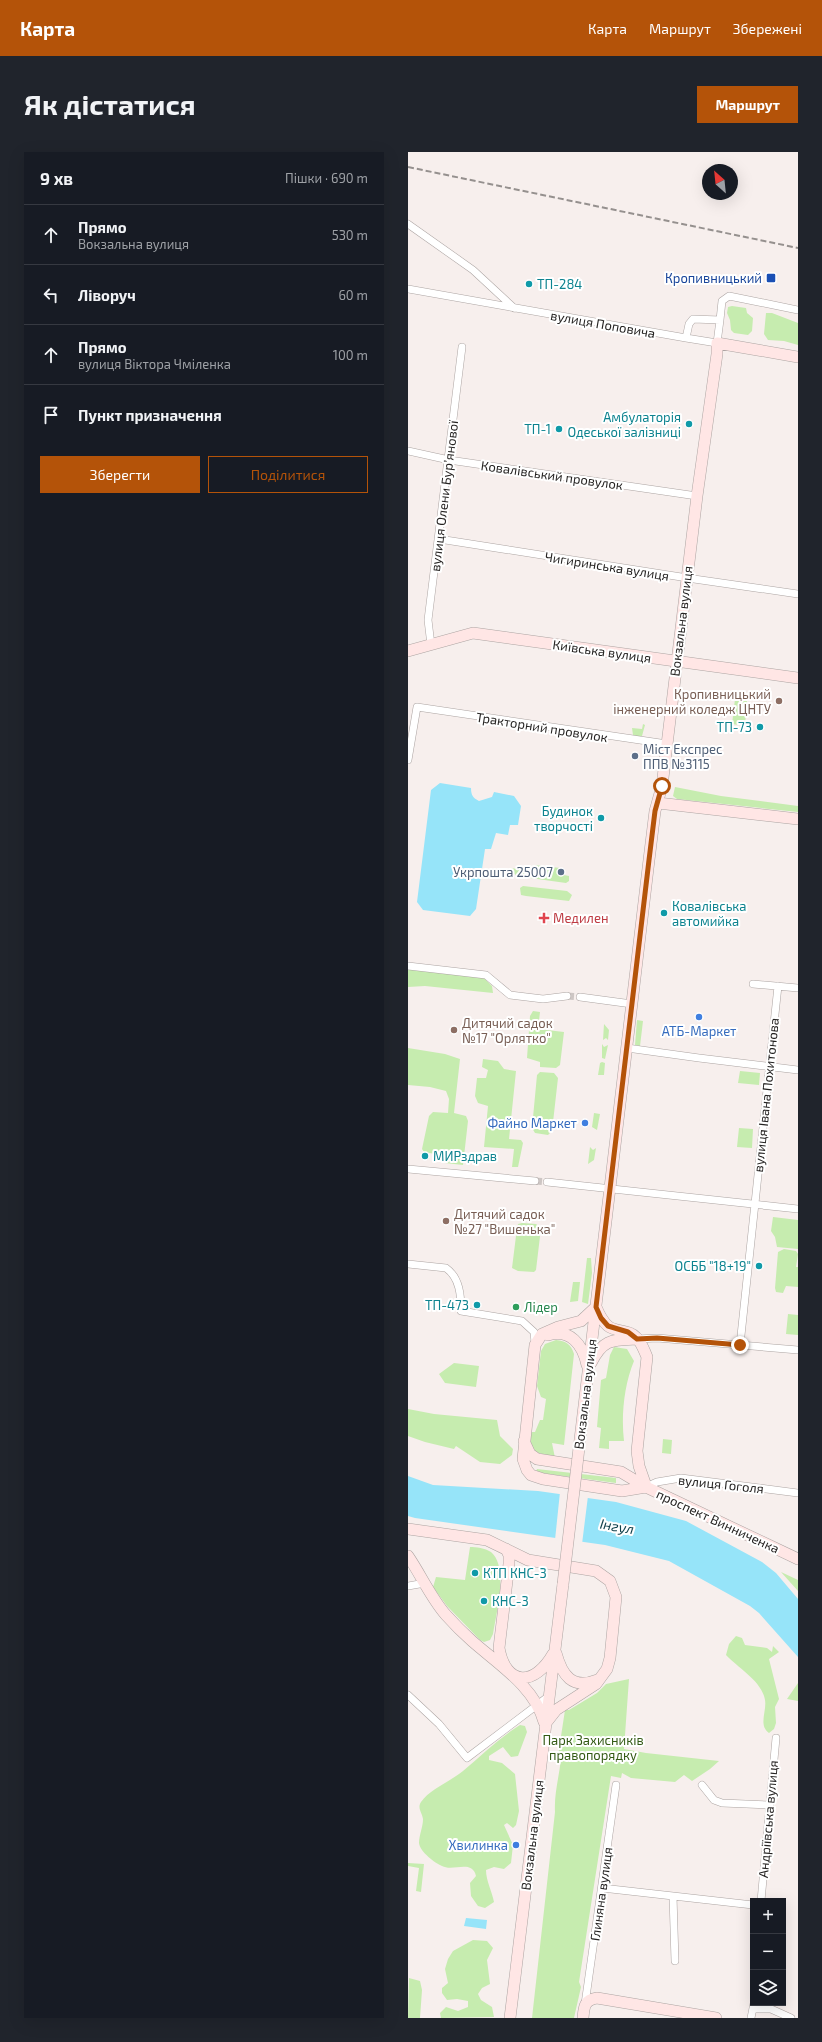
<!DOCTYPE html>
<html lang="uk">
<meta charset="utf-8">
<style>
:root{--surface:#171b24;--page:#20242c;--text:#f1f3f6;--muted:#9ea1a6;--line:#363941;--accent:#b45309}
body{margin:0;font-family:"Exo 2",sans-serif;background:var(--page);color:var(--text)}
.controls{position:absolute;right:12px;bottom:12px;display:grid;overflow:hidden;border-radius:0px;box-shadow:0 4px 16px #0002}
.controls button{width:36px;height:36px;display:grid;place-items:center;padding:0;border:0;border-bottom:1px solid var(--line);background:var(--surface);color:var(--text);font:20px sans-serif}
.compass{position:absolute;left:294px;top:12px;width:36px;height:36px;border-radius:50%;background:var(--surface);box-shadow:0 4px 16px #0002;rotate:333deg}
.stop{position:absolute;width:12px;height:12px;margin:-9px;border:3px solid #b45309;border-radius:50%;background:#fff}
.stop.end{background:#b45309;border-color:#fff;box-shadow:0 1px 4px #0008}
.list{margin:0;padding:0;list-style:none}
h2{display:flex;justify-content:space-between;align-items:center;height:52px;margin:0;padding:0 16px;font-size:17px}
h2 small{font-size:13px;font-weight:400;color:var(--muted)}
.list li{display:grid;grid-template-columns:26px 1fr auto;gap:12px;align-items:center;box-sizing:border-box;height:60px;padding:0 16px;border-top:1px solid var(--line)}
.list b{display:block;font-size:15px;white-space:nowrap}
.list p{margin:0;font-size:13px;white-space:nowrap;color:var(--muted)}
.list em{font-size:13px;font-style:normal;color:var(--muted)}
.actions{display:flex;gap:8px;padding:12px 16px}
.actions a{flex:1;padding:9px 0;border:1px solid var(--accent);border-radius:0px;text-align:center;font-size:14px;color:var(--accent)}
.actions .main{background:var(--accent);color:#fff}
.icon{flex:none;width:22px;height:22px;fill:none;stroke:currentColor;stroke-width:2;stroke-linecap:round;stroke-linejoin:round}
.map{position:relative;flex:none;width:390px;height:1866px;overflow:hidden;border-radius:0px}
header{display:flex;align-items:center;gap:24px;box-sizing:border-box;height:56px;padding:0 20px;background:var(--accent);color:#fff}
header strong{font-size:19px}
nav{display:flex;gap:22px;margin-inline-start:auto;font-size:14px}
.intro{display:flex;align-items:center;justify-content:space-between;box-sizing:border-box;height:96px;padding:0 24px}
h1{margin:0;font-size:28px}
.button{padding:10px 18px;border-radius:0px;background:var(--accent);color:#fff;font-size:14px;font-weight:700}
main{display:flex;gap:24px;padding:0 24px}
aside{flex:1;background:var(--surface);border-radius:0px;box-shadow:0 4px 16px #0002}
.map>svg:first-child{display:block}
</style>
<header>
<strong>Карта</strong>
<nav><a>Карта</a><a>Маршрут</a><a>Збережені</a></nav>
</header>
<div class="intro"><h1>Як дістатися</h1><a class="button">Маршрут</a></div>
<main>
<aside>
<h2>9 хв<small>Пішки · 690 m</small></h2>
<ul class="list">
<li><svg class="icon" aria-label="ahead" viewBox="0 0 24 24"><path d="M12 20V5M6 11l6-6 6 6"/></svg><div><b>Прямо</b><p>Вокзальна вулиця</p></div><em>530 m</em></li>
<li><svg class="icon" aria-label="left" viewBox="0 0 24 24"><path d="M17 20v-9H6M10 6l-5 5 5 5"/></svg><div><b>Ліворуч</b></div><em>60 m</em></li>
<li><svg class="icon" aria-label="ahead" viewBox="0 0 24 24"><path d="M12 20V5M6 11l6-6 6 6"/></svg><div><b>Прямо</b><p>вулиця Віктора Чміленка</p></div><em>100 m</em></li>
<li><svg class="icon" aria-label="arrive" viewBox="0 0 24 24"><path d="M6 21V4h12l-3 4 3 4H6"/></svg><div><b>Пункт призначення</b></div></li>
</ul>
<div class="actions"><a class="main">Зберегти</a><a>Поділитися</a></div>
</aside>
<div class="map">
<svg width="390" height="1866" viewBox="0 0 390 1866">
<rect width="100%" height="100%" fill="#f7efed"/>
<path fill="#c6ecaf" d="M324,154l14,2 1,5 6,5 -1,13 -4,4 -14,-2 -3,-3 -1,-10 -3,-7 1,-6z
M358,161h6l26,10v22l-14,-4 -16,-1 -4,-6z
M327,547l12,1 -2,26 -13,-2z
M235,572l2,1 -3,11 -6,1 -3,-2 -1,-7 10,1z
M267,635l46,9 77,10v6l-121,-13 -4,-3z
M126,713l26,3 -1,6 10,2v5l-3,2 -50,-7 -6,-8 23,3z
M115,734l44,5 5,4 -3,6 -43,-5 -5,-1 -1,-7z
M0,816l76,10 8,8 1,7 -68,-7 -17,1z
M125,859l7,1 -2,17 26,3 -4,33 -4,3 -16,-1v-5l-13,-4 3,-42z
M229,868l6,1 -3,25 -5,-1z
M196,872l5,6 -1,10 -2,-2 -3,2z
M194,892l2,3 4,-2 -3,14 -3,-1z
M0,896l37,6 15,5 -6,54 12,3 2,5 -5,44 -18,-2 1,-7 -22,-4 -2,-3 7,-33 4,-4 15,1 1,-14 -3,-8 -16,-4 -22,-2z
M75,907l15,2 6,8 12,2 -7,68 12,1 2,3 -5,24h-6l2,-18 -30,-2 4,-41 -10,-3 -3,-7 2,-18h9l2,-8 -6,-3z
M194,910l3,1 -1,12h-6l2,-12z
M332,919l20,2 -1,12 -21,-2z
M132,920l14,1 4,5 -6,53 -4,4 -13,-2 -3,-5 5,-53z
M186,961l6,1 -3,16 -5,-3z
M331,976l14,1 -1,19 -15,-1z
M182,995l3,3 3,-2 -2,12 -6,4z
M365,1065l25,3v29l-21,-2 -2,-10 -4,-6z
M114,1071l14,1 5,4 -5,42 -2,2 -16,-1 -6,-3 5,-40 1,-4z
M376,1097l12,2 2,3 -2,13h2v20l-12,-1 -3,7 -7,-1 -1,-4 3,-36z
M179,1106h4l1,15 -4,31 -6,-2z
M165,1130h7l-2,19 -8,1z
M380,1162l10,1v20l-12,-1z
M148,1188c10,1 15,4 18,14l-10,91 -12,-2 3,15 -19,-6 -7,-10 2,-10h4l5,-12h3l3,-21 -5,-2 -4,-11 4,-35 4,-7z
M206,1195l13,2 7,12c-10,24 -13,55 -10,80h-15v8l-10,-1 2,-20 -4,-1 4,-47 5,-2 4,-23z
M46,1211l25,3 -3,21 -31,-4 -6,-9z
M0,1257l26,5 63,6 3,16 13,13 -1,6 -12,9 -20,-2 -24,-16 -2,3 -29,-7 -17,-6z
M255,1287l9,1 -1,14 -9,-1z
M129,1317l79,9v5l-75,-10 -5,-1z
M62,1395c6,0 15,1 21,5 18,15 5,62 2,82l-3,6 -6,2 -4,-2 -33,-34 -14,-19 3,-10 29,3z
M373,1420l17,8v11z
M328,1484l6,2 3,7 22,3 5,4 1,-6 6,6 -10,7 10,40 -4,8 1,16 -2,6 -5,4c-11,-8 -2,-22 -4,-33 -3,-19 -27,-32 -39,-45l3,-11z
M221,1527l-5,70 22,4 73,8 -9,8 -18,12 -8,-6 -9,7 -44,-4 -9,-5 -1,5 -10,-2 -32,206 2,5 -7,31h-42l23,-206c-1,-18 4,-35 6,-53l-3,-3 7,-46h4l28,-17 9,-9z
M390,1531v18l-11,-2z
M112,1573l5,1 2,6 -9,24 -7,1 -8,-10 -14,9v4l13,3 13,11 4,37 -3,14 -3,3 -6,-5 -3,2 9,20 -2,18 -7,6 -10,-2 -8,3c0,11 6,21 8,32l-9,6 -7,-2 -7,-10 -1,-13 6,-7c-4,-17 -23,-4 -34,-10 -7,-3 -22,-14 -23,-23 0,-8 4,-16 4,-24 -1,-7 -6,-11 -2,-17 9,-13 30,-21 42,-31 19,-16 36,-33 57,-46z
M0,1711l16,1 -3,28 -5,-1 3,-23 -11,-2z
M65,1788l14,1 6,7 -6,12 3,24 -8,4 -4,6 3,6 11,7 2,10 -53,1 -1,-5 6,-6 12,4 10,-4v-6l-11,-2 -10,1 -5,-7v-5l6,-5 -3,-14 3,-10 5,-8z
M1,1826l11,3 2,9 -2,28h-12z"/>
<path fill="#96e4f9" d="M32,631l31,5c0,7 2,10 8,13l13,-4 2,-5 20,4 7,10 -3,19h-8l-2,10 -12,-2 -5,16h-6l-9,60 -6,7 -47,-6 -6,-8 14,-112z
M0,1324l25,9 105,6 78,11 70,19 76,41 14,11 22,26v58l-39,-44 -9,-7 -81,-45 -64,-16 -190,-27 -7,-2z
M58,1766l21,2 -1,9 -22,-3z"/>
<path fill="#f7efed" d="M152,1340l28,4 -6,48 -27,-4z"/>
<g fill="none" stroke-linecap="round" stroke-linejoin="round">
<path stroke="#cdc6c4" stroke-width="7" stroke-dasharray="7 3.5" stroke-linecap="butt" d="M159,844l13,1
M127,1029l12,1"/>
<g stroke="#aca4a2" stroke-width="8">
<path id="street" d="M0,72l65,46 41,38
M0,137l278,49 31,5 3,-23 -27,-1 -4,5 -3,14
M312,168l2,-19 7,-5 69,14
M0,299l41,9 248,36
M31,387l255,40 104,15
M23,493l-3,-25 34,-273
M0,608l9,-53 250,37
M0,814l78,9 24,20 33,4 24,-3
M345,832l45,4
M172,845l52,7
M219,896l72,10 99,12
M0,1017l127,12
M139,1030l251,27
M0,1112l38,4c14,10 15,28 15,43l61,10 12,11 1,11
M229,1187l20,-1 141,12
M332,1193l38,-359
M238,1335l11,-5 24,-4 117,15
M0,1434l17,-3
M0,1543l31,29 28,34 82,-62
M294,1633l12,15 8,3 48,2
M194,1736l151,17
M265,1744l2,65
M353,1749l15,-163
M177,1852l31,-219
M346,1857h17l20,9
M343,1866l3,-15"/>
</g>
<g stroke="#aca4a2" stroke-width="12">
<path id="secondary" d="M0,499l65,-18 325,45
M250,651l140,16
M188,1155l-15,14 -23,6 -16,7 -7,11 -12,114 4,11 4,5 12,4 79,12 24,-4
M188,1155c3,7 6,14 12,19 5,4 11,4 18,6 12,2 17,15 21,25l-10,94 2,15 7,20
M140,1183c22,-7 35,10 39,30
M183,1211c12,-24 21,-23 45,-24
M116,1289l6,13 7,5 84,13 25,15 152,72
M171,1296l70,-588 6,-49 7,-25 35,-290 20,-142v-11l81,14
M0,1377l79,11 41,20 68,11 14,10 6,16 -6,61 -3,11 -11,15 -40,26 -11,14
M98,1397l3,6v9l-10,84c7,39 36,38 54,6
M0,1404c13,19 23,42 38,59 8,9 17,18 26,26 26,23 63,46 72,81
M148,1501c6,22 16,37 41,27
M102,1866l53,-434
M175,1866c1,-11 1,-18 14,-20l119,20"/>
</g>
<use href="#street" stroke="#fff" stroke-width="7"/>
<use href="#secondary" stroke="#ffe6e5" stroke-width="11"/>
<path stroke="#95908e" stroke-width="2" stroke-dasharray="6 3" stroke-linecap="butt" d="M0,15l390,81"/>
<g stroke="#aca4a2" stroke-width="12" stroke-linecap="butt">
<path id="secondary-bridge" d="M155,1432l16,-136"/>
</g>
<use href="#secondary-bridge" stroke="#ffe6e5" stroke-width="11"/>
</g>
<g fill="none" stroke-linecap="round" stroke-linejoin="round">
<path stroke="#b45309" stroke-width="5" d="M254,634l-7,25 -6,49 -53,447 5,11 7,8 20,6 9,7 20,-1 83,7"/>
</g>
<rect fill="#1a4fb4" stroke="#fff" stroke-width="1.5" x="358" y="121" width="10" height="10" rx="2"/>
<g fill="#0f9aa8" stroke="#fff" stroke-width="1.5">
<circle cx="121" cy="132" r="4"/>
<circle cx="281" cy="272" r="4"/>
<circle cx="151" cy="277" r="4"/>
<circle cx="352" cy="575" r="4"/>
<circle cx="193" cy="666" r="4"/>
<circle cx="256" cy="761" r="4"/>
<circle cx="17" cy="1004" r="4"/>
<circle cx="351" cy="1114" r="4"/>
<circle cx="69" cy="1153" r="4"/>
<circle cx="67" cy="1421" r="4"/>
<circle cx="76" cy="1449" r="4"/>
</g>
<g fill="#8d6e63" stroke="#fff" stroke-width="1.5">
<circle cx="371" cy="549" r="4"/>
<circle cx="46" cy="878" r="4"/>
<circle cx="38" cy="1069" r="4"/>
</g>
<g fill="#5c6f8a" stroke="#fff" stroke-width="1.5">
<circle cx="227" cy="604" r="4"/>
<circle cx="153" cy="720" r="4"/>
</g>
<path fill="#e0444e" stroke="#fff" stroke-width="1.5" d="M134 760h4v4h4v4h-4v4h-4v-4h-4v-4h4z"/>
<g fill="#3f7fe0" stroke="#fff" stroke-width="1.5">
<circle cx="291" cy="865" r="4"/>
<circle cx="177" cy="971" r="4"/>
<circle cx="108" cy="1693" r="4"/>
</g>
<circle fill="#2e9e5b" stroke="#fff" stroke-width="1.5" cx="108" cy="1155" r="4"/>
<g text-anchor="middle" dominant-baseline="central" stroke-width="4" stroke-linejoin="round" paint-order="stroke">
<g font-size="13" fill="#164399" stroke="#fff" text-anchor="end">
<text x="354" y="126">Кропивницький</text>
</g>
<g font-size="13" fill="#0d838f" stroke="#fff" text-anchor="end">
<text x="129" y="132" text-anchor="start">ТП-284</text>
<text x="273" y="265">Амбулаторія<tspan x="273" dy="15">Одеської залізниці</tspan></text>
<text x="143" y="277">ТП-1</text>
<text x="344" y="575">ТП-73</text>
<text x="185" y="659">Будинок<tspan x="185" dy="15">творчості</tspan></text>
<text x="264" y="754" text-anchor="start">Ковалівська<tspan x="264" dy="15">автомийка</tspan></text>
<text x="25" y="1004" text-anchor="start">МИРздрав</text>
<text x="343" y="1114">ОСББ "18+19"</text>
<text x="61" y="1153">ТП-473</text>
<text x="75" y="1421" text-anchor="start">КТП КНС-3</text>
<text x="84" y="1449" text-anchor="start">КНС-3</text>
</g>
<g font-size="13" fill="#252322" stroke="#fff">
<text transform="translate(195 172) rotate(10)">вулиця Поповича</text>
<text transform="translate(144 323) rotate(8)">Ковалівський провулок</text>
<text transform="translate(36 344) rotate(-83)">вулиця Олени Бурʼянової</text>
<text transform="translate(199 414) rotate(9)">Чигиринська вулиця</text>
<text transform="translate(273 469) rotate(-83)">Вокзальна вулиця</text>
<text transform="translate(194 499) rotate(8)">Київська вулиця</text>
<text transform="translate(134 575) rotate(9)">Тракторний провулок</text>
<text transform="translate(358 943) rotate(-84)">вулиця Івана Похитонова</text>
<text transform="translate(177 1242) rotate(-83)">Вокзальна вулиця</text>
<text transform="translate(313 1332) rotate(6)">вулиця Гоголя</text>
<text transform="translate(310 1369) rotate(25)">проспект Винниченка</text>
<text transform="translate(360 1667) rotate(-85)">Андріївська вулиця</text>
<text transform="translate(124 1683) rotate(-83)">Вокзальна вулиця</text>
<text transform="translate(193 1742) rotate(-82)">Глиняна вулиця</text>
</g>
<g font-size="13" fill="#785e54" stroke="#fff" text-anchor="start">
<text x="363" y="542" text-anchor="end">Кропивницький<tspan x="363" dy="15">інженерний коледж ЦНТУ</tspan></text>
<text x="54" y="871">Дитячий садок<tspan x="54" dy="15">№17 "Орлятко"</tspan></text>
<text x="46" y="1062">Дитячий садок<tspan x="46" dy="15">№27 "Вишенька"</tspan></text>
</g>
<g font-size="13" fill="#4e5e75" stroke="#fff" text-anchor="start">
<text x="235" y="597">Міст Експрес<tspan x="235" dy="15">ППВ №3115</tspan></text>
<text x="145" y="720" text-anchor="end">Укрпошта 25007</text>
</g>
<g font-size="13" fill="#be3a42" stroke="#fff" text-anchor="start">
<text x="145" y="766">Медилен</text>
</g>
<g font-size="13" fill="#366cbe" stroke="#fff" text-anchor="end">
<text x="291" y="879" text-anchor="middle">АТБ-Маркет</text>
<text x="169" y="971">Файно Маркет</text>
<text x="100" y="1693">Хвилинка</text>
</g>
<g font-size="13" fill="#27864d" stroke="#fff" text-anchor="start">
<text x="116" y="1155">Лідер</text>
</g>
<g font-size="13" fill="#345a15" stroke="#fff">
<text x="185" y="1588">Парк Захисників<tspan x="185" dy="15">правопорядку</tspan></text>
</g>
<g font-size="14" font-style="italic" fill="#0f3f4a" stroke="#fff">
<text transform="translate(209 1374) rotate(10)">Інгул</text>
</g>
</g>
</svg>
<div class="controls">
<button>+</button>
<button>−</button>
<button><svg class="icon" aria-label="layers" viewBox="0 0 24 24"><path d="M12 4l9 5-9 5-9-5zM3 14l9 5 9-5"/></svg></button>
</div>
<svg class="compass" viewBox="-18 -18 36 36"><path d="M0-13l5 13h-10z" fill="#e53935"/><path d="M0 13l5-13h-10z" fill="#9ea1a6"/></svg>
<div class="stop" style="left:254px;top:634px"></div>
<div class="stop end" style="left:332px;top:1193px"></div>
</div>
</main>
